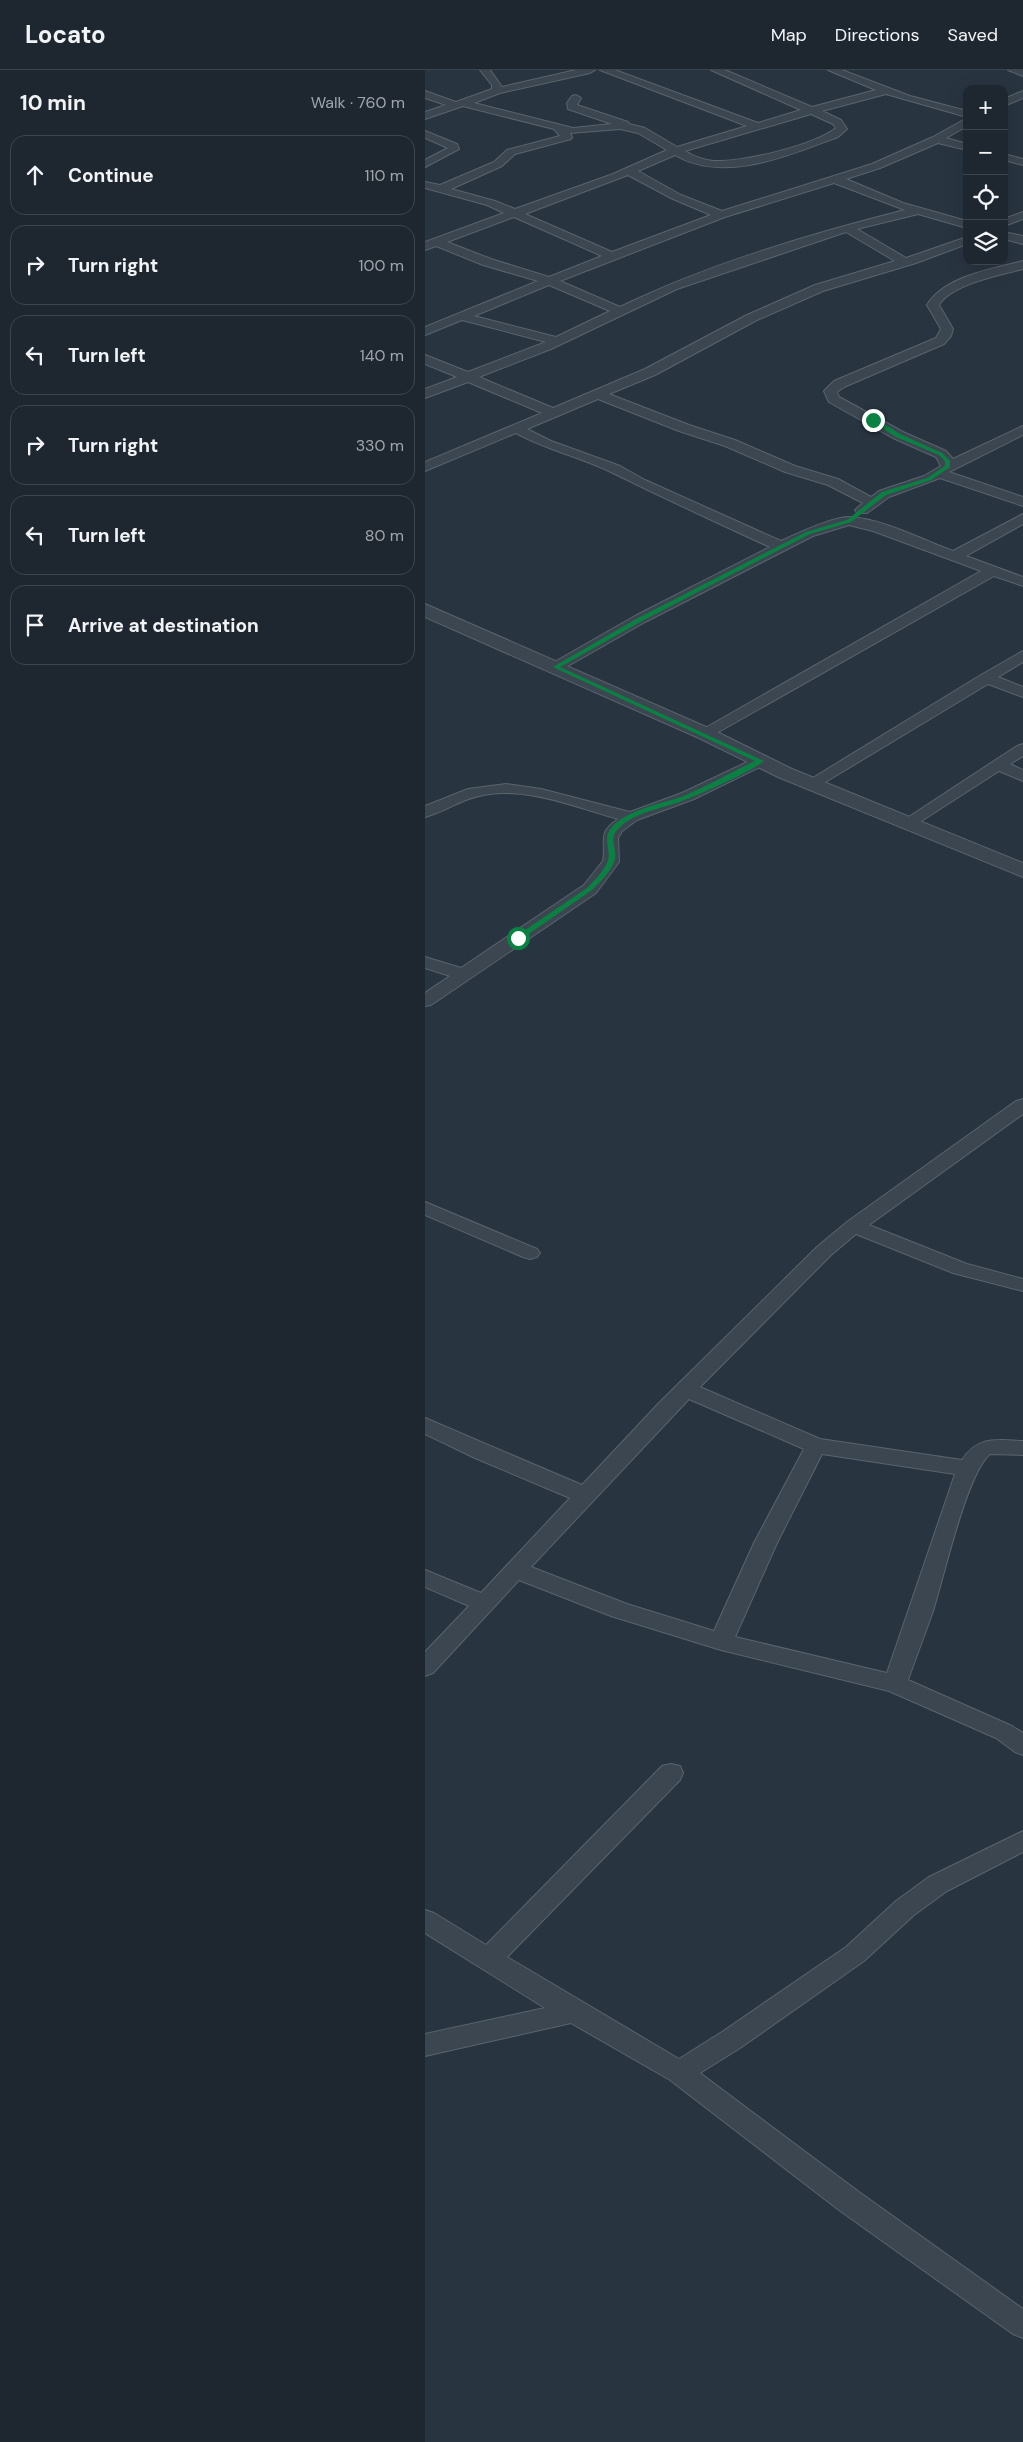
<!DOCTYPE html>
<meta charset="utf-8">
<style>
:root{--surface:#1e2730;--page:#262f38;--text:#f1f3f6;--muted:#a1a5ab;--line:#3c444c}
body{margin:0;font-family:"DM Sans",sans-serif;background:var(--page);color:var(--text)}
.controls{position:absolute;right:15px;top:15px;display:grid;overflow:hidden;border-radius:10px;box-shadow:0 5px 20px #0002}
.controls button{width:45px;height:45px;display:grid;place-items:center;padding:0;border:0;border-bottom:1px solid var(--line);background:var(--surface);color:var(--text);font:25px sans-serif}
.stop{position:absolute;width:15px;height:15px;margin:-11px;border:4px solid #0b8043;border-radius:50%;background:#fff}
.stop.end{background:#0b8043;border-color:#fff;box-shadow:0 1px 5px #0008}
.list{margin:0;padding:0;list-style:none}
h2{display:flex;justify-content:space-between;align-items:center;height:65px;margin:0;padding:0 20px;font-size:21px}
h2 small{font-size:16px;font-weight:400;color:var(--muted)}
.list li{display:grid;grid-template-columns:32px 1fr auto;gap:15px;align-items:center;box-sizing:border-box;height:80px;margin:0 10px 10px;padding:0 10px;border:1px solid var(--line);border-radius:15px}
.list b{display:block;font-size:19px;white-space:nowrap}
.list em{font-size:16px;font-style:normal;color:var(--muted)}
.icon{flex:none;width:28px;height:28px;fill:none;stroke:currentColor;stroke-width:2;stroke-linecap:round;stroke-linejoin:round}
.map{position:relative;flex:none;width:598px;height:2372px;overflow:hidden}
header{display:flex;align-items:center;gap:30px;box-sizing:border-box;height:70px;padding:0 25px;background:var(--surface);border-bottom:1px solid var(--line)}
header strong{font-size:24px}
nav{display:flex;gap:28px;margin-inline-start:auto;font-size:18px}
main{display:flex}
aside{flex:1;background:var(--surface)}
.map>svg:first-child{display:block}
</style>
<header>
<strong>Locato</strong>
<nav><a>Map</a><a>Directions</a><a>Saved</a></nav>
</header>
<main>
<aside>
<h2>10 min<small>Walk · 760 m</small></h2>
<ul class="list">
<li><svg class="icon" aria-label="ahead" viewBox="0 0 24 24"><path d="M12 20V5M6 11l6-6 6 6"/></svg><div><b>Continue</b></div><em>110 m</em></li>
<li><svg class="icon" aria-label="right" viewBox="0 0 24 24"><path d="M7 20v-9h11M14 6l5 5-5 5"/></svg><div><b>Turn right</b></div><em>100 m</em></li>
<li><svg class="icon" aria-label="left" viewBox="0 0 24 24"><path d="M17 20v-9H6M10 6l-5 5 5 5"/></svg><div><b>Turn left</b></div><em>140 m</em></li>
<li><svg class="icon" aria-label="right" viewBox="0 0 24 24"><path d="M7 20v-9h11M14 6l5 5-5 5"/></svg><div><b>Turn right</b></div><em>330 m</em></li>
<li><svg class="icon" aria-label="left" viewBox="0 0 24 24"><path d="M17 20v-9H6M10 6l-5 5 5 5"/></svg><div><b>Turn left</b></div><em>80 m</em></li>
<li><svg class="icon" aria-label="arrive" viewBox="0 0 24 24"><path d="M6 21V4h12l-3 4 3 4H6"/></svg><div><b>Arrive at destination</b></div></li>
</ul>
</aside>
<div class="map">
<svg width="598" height="2372" viewBox="0 0 598 2372">
<rect width="100%" height="100%" fill="#283440"/>
<g fill="none" stroke-linecap="round" stroke-linejoin="round">
<g stroke="#5a646d" stroke-width="2">
<path id="minor" d="M55,0h10l12,17 74,-17h19l-5,3 -90,20 -26,10 99,25 39,-4 -44,-15 -1,-6 5,-7 4,-1 5,3 -4,7 51,17 1,2 16,4 32,19 70,-21 -147,-56h15l143,53 43,-13 -90,-40h14l87,37 64,-17 -48,-20h14l68,26 57,15v6l-81,-23 -64,17 19,9 6,9 -9,8c-49,18 -114,47 -163,18l-37,16 43,24 41,16 150,-47 61,-27 34,-19v8l-21,12 21,6v6l-29,-7 -58,25 -34,11 57,24 64,18v7l-49,-14 -61,15 49,29 61,-21v7l-51,19 -93,28 -68,30 -100,54 -46,19 80,31 46,15 60,26 43,13 33,18 8,-6 45,-15 17,-10 -5,-9 -43,-19 -64,-36 -5,-11 10,-10 102,-43 5,-9 -14,-24c18,-29 65,-36 96,-44v8c-23,6 -71,15 -84,36l14,24 -2,7 -7,8 -100,43 -7,5 2,5 64,35 43,19 7,8 70,-33v9l-74,37 74,25v9l-83,-28 -51,19 -22,16h-10l-2,-3 8,-7 -35,-18 -43,-13 -60,-26 -46,-15 -81,-32 -71,30 24,12 69,25 25,14 136,61c15,-7 53,-25 69,-24 33,2 73,23 103,34l70,-37v10l-57,32 57,21v9l-29,-10 -288,163 -8,-5 2,-3 281,-160 -108,-40 -24,-6 -36,11 -168,86 -84,48h-10l-3,-3 3,-3 84,-48 135,-69c-53,-24 -106,-49 -159,-75 -31,-15 -64,-22 -95,-39l-91,38v-9l117,-49 -74,-31 -43,16v-9l32,-12 -32,-13v-9l43,17 78,-30 -84,-22 -37,15v-8l113,-46 -55,-16 -47,-19 -11,4v-8l79,-29 -17,-8 -62,-17v-6l15,3 54,-23 13,-12 53,-14 -6,-7 -91,-23 -38,13v-7l21,-7 -21,-7v-7l31,11 36,-13v-4zM386,44l22,10 3,4c-23,18 -93,34 -122,33 -10,-1 -21,-5 -29,-10zM195,59l18,4 29,17 -54,24 -98,35 -20,-8 -44,-12 51,-23 13,-12 56,-15 1,-2 -2,-4zM203,105l45,24 38,16 -99,37 -87,-38zM409,113l71,27c-96,24 -196,54 -285,97l-60,-26 165,-64zM89,147l88,39 -53,21 -58,-18 -44,-17zM421,162l49,29 -80,24 -68,30 -102,54 -92,39 -74,-31 72,-28 126,-60zM124,215l61,26 -54,26 -82,-21z
M583,0h15v6z
M598,21v7l-19,8v-7z
M0,61l32,13 2,5 -34,18v-7l23,-12 -23,-10z
M579,84l19,5v6l-19,-5z
M598,142v7l-19,7v-7z
M579,162l19,4v8l-19,-5z
M598,581v11l-25,15 25,10v10l-35,-13 -171,103h-12l-2,-3 178,-109z
M598,674v12l-13,8 13,6v11l-24,-10 -87,56h-12l-2,-3 119,-78z
M335,686l8,5 -2,3 -72,35 -57,21 -15,11 -4,7 1,24 -23,31 -165,112 -6,1v-13l25,-17 -25,-8v-11l36,11 123,-83 19,-24c4,-20 -7,-27 15,-42 -43,-12 -95,-34 -139,-23 -19,4 -35,16 -54,21v-11l43,-17 38,-5 35,5 89,23 52,-19z
M598,1029v15l-154,111 98,39 56,15v12l-70,-18 -97,-39 -25,21 -131,132 120,52 142,21c16,-25 35,-20 61,-19v14l-33,-1c-24,21 -46,123 -57,157 -8,23 -17,46 -25,69l104,46 11,7v22l-8,-3 -19,-14 -107,-47 -168,-41 -110,-34 -92,-36 -86,93 -8,3v-24l44,-46 -44,-19v-17l56,23 89,-95 -95,-40 -50,-24v-16l157,67 77,-82 158,-156 30,-25 169,-121zM264,1329l115,50 -50,94 -40,88 -87,-27 -96,-37zM397,1384l133,20 -68,199 -152,-36 42,-94z
M0,1132l112,47 3,4 -3,4 -7,2 -7,-2 -98,-42z
M246,1694l9,2 3,7 -3,7 -173,177 172,102 43,-27 124,-85 50,-46 33,-24 94,-46v21l-76,39 -33,24 -50,46 -124,87 -40,25 159,119 164,117v29l-10,-4 -174,-124 -169,-130 -99,-57 -146,33v-22l120,-26 -120,-75v-23l9,3 52,32 176,-179z"/>
</g>
<g stroke="#5a646d" stroke-width="2">
<path id="tertiary" d="M0,534l288,126 79,39 231,94v14l-245,-100 -79,-39 -274,-121z"/>
</g>
<use href="#minor" fill="#3c4650" fill-rule="evenodd"/>
<use href="#tertiary" fill="#3c4650" fill-rule="evenodd"/>
</g>
<path fill="#0b8043" d="M446,348h4l25,16 42,19 8,8v6l-19,13 -45,15 -35,27 -41,12 -168,87 -82,46 204,94c-17,13 -66,34 -87,42 -19,6 -46,11 -60,27 -8,9 0,19 -2,29 -3,12 -15,23 -23,31l-72,50h-5v-3l72,-49c8,-8 18,-18 21,-28 3,-12 -6,-22 4,-33 18,-19 51,-23 74,-32 23,-10 46,-23 69,-34l-202,-94 85,-49 168,-86 41,-12 35,-28 45,-14 18,-12v-5l-6,-6 -43,-18 -25,-16z"/>
</svg>
<div class="controls">
<button>+</button>
<button>−</button>
<button><svg class="icon" aria-label="locate" viewBox="0 0 24 24"><circle cx="12" cy="12" r="6"/><path d="M12 2v4M12 18v4M2 12h4M18 12h4"/></svg></button>
<button><svg class="icon" aria-label="layers" viewBox="0 0 24 24"><path d="M12 4l9 5-9 5-9-5zM3 14l9 5 9-5"/></svg></button>
</div>
<div class="stop" style="left:93px;top:868px"></div>
<div class="stop end" style="left:448px;top:350px"></div>
</div>
</main>
